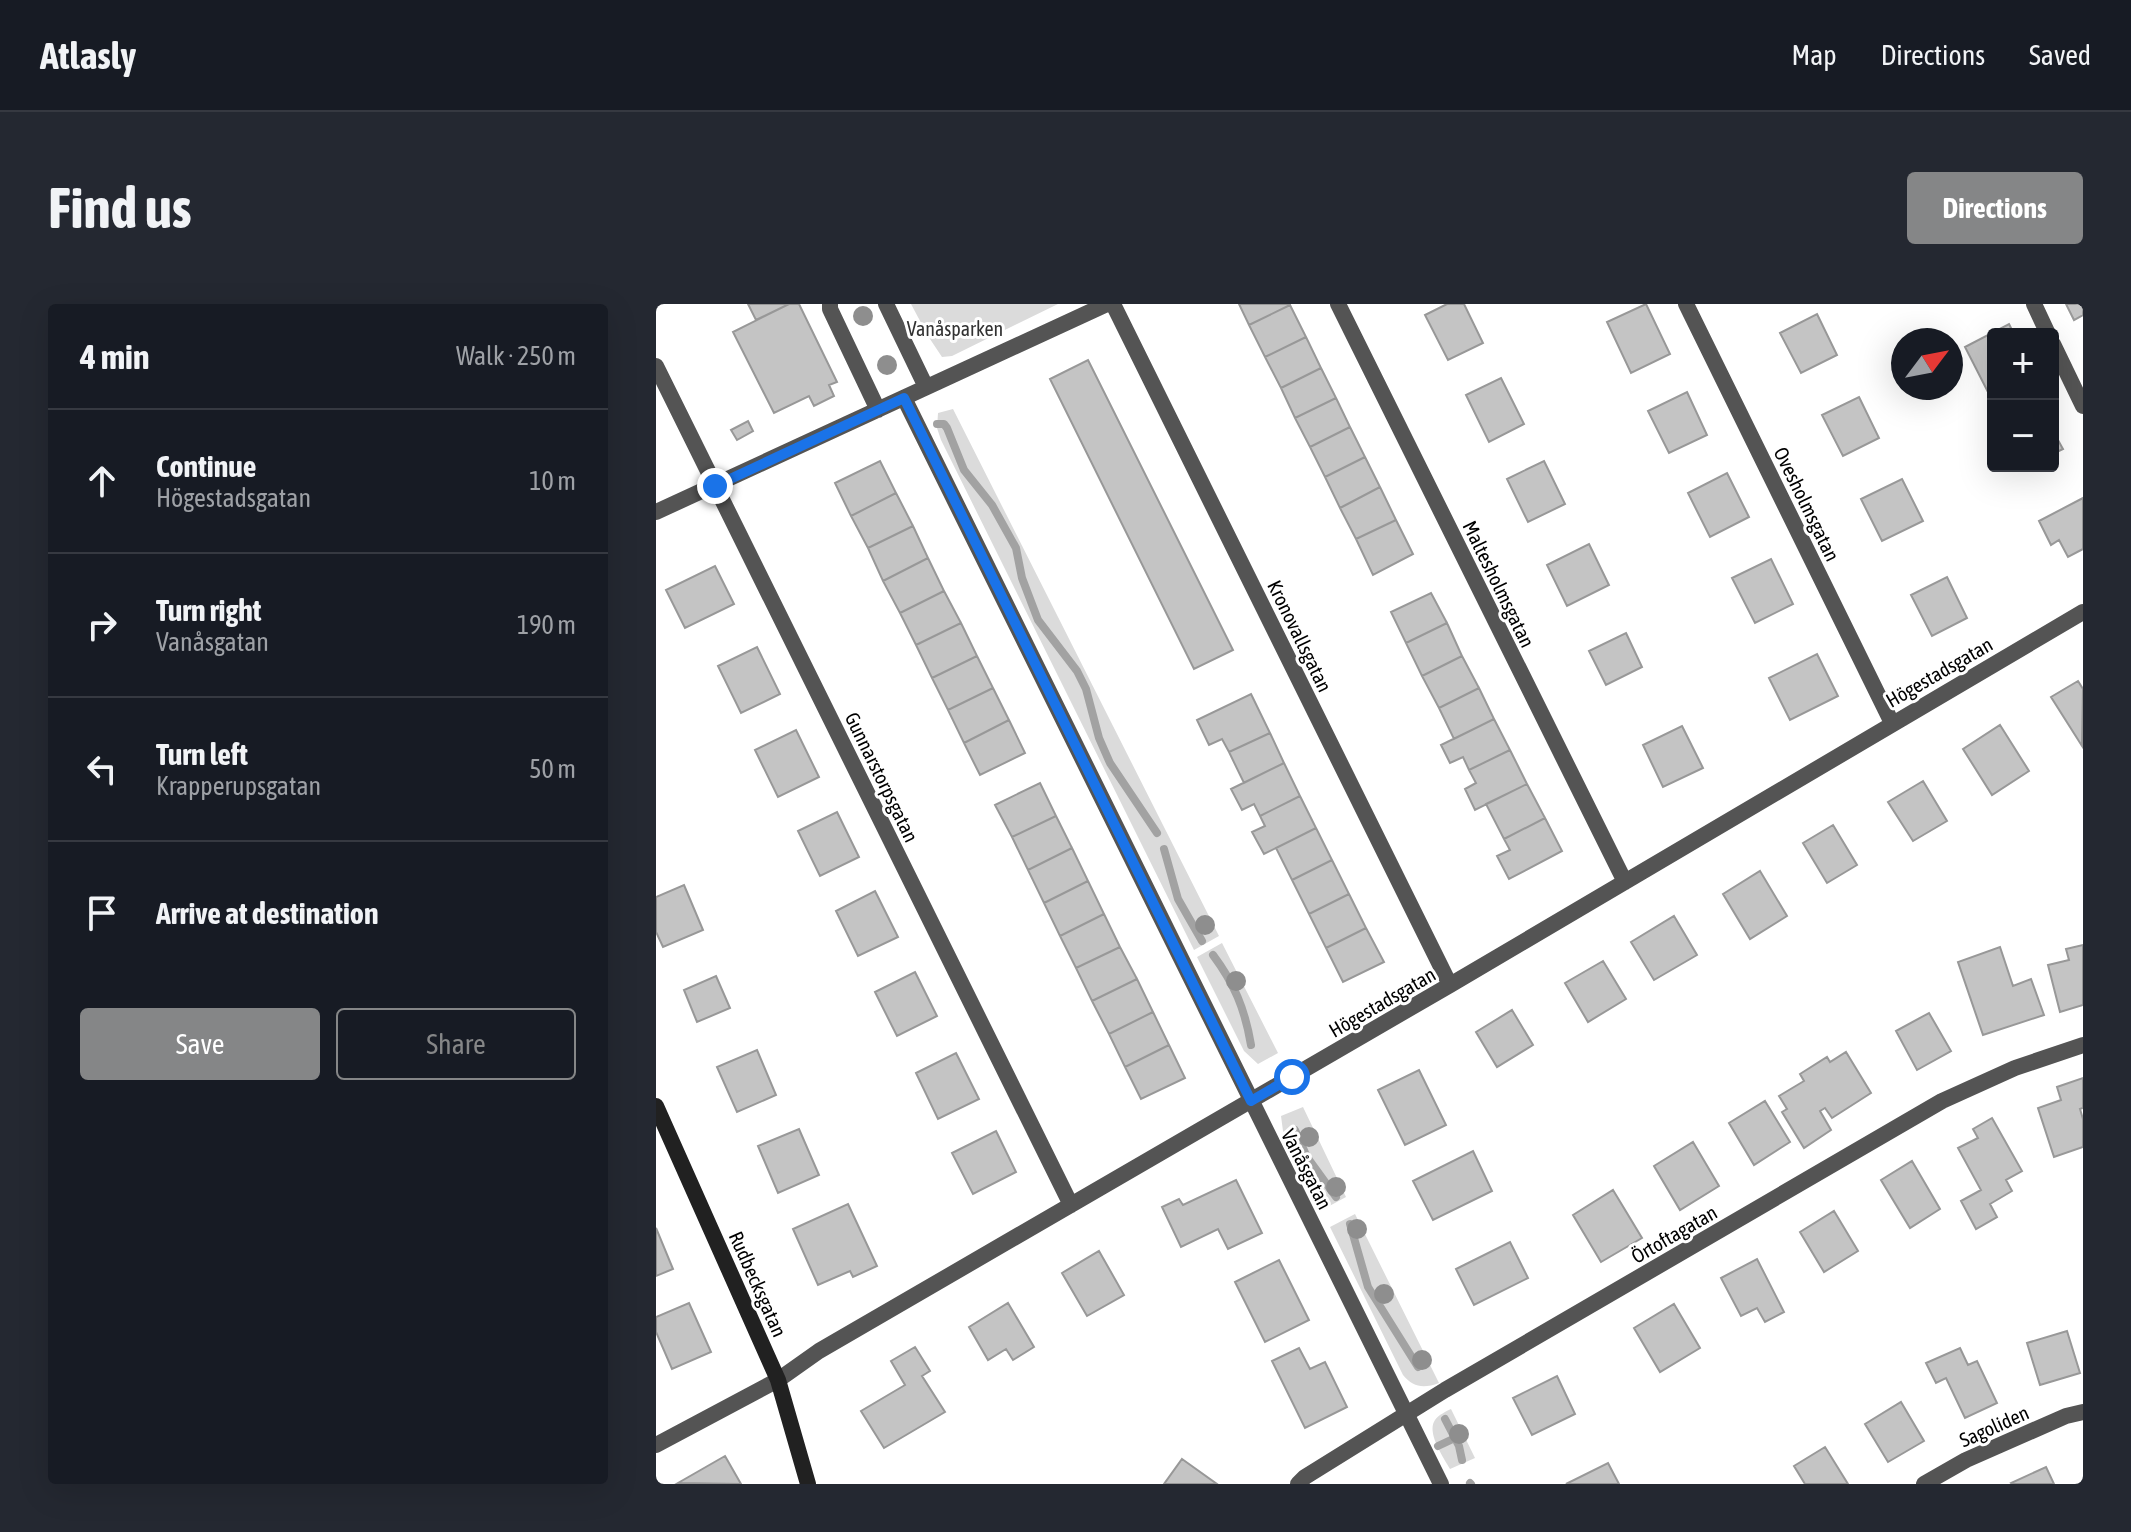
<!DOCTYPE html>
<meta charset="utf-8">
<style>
:root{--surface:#171b24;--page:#242831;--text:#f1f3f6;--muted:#9ea1a6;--line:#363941;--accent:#858687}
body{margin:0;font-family:"Asap Condensed",sans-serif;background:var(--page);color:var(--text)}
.controls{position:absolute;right:24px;top:24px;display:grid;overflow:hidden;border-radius:8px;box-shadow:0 8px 32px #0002}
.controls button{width:72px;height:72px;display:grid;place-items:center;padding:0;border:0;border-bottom:2px solid var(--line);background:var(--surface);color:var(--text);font:40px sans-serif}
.compass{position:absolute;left:1235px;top:24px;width:72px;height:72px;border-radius:50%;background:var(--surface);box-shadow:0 8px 32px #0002;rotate:58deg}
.stop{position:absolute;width:24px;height:24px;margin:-18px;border:6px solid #1a73e8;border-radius:50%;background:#fff}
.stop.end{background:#1a73e8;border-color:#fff;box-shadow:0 2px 8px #0008}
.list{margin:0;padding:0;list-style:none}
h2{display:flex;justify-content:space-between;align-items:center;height:104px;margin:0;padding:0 32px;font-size:34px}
h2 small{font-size:26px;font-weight:400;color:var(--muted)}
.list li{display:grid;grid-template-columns:52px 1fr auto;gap:24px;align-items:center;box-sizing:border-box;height:144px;padding:0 32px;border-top:2px solid var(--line)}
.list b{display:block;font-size:30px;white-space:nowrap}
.list p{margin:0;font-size:26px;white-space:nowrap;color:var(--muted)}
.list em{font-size:26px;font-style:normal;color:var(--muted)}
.actions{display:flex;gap:16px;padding:24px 32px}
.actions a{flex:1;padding:18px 0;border:2px solid var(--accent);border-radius:8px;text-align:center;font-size:28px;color:var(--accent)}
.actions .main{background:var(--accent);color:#fff}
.icon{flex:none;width:44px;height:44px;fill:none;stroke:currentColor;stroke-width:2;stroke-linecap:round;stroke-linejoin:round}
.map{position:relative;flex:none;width:1427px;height:1180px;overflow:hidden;border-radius:8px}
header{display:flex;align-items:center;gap:48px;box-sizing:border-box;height:112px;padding:0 40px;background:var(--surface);border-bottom:2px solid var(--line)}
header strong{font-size:38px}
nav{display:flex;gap:44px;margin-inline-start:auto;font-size:28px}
.intro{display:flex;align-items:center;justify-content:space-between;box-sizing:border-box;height:192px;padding:0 48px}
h1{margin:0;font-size:56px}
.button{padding:20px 36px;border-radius:8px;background:var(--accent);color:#fff;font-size:28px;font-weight:700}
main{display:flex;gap:48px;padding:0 48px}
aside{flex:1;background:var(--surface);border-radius:8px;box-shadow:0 8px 32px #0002}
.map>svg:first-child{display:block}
</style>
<header>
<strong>Atlasly</strong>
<nav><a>Map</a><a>Directions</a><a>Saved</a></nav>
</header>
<div class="intro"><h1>Find us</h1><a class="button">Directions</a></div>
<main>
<aside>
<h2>4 min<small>Walk · 250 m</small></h2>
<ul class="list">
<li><svg class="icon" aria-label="ahead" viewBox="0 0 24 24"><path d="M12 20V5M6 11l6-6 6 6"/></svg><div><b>Continue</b><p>Högestadsgatan</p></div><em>10 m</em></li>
<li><svg class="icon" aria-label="right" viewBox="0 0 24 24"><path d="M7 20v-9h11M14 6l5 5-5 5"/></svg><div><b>Turn right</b><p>Vanåsgatan</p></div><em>190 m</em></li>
<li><svg class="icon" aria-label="left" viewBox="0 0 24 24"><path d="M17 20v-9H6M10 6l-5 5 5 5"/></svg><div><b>Turn left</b><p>Krapperupsgatan</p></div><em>50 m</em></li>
<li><svg class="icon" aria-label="arrive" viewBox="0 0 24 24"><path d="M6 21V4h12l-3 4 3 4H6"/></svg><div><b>Arrive at destination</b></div></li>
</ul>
<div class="actions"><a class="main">Save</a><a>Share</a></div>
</aside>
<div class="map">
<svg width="1427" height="1180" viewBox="0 0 1427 1180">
<rect width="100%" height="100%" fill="#fff"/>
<path fill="#dbdbdb" d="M255,0h147l-106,52 -10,1 -14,-21z
M297,105l266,527 -25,14 -253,-510 -4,-12 1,-15z
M566,639l56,110 -20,11 -14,-13 -47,-94z
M647,803l43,90 -24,13 -39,-79 -2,-15z
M699,910l84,169c-16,6 -26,4 -36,-8l-73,-148z
M795,1105l24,49 -25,11c-6,-11 -24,-36 -15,-49 3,-5 12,-9 16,-11z"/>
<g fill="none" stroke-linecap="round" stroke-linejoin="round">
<path stroke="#a2a2a2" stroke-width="8" d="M281,120h7l3,4 17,42 28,35 24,43 6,30 16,42 39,51 9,18 13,49 11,25 47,70
M508,545l14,50 24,42
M557,651c21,28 32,54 38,90
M639,826l12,27 29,40
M694,920l18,63 50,80
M789,1115l14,27 3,14
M782,1142l17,-8
M814,1179l1,1"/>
</g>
<path fill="#c4c4c4" stroke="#989898" stroke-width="2" d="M92,0h41l-33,16z
M133,0h10l38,78 -8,3 5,11 -20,10 -5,-10 -35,17 -41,-81z
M583,0h51v1l-41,20z
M791,0h17l19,39 -35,17 -23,-45z
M990,0l24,50 -39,19 -24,-51z
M1410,0h17v11l-9,5z
M634,1l16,32 -41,20 -16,-32z
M1161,10l20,41 -36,18 -21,-40z
M1353,20l5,10h-21v61l-3,1 -25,-49z
M650,33l15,31 -40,20 -16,-31z
M432,56l145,290 -39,19 -144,-290z
M665,64l15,30 -41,20 -14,-30z
M845,74l23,46 -35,18 -23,-47z
M1031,88l20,43 -38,18 -21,-42z
M1203,93l20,41 -36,18 -21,-41z
M680,94l14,29 -40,20 -15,-29z
M92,117l5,10 -16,9 -6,-10z
M694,123l15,30 -40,20 -15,-30z
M1397,127l10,18 -10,5z
M709,153l15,30 -40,21 -15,-31z
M224,157l16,32 -45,23 -16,-33z
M888,157l21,43 -37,18 -21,-43z
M1071,169l22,44 -39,20 -22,-44z
M1246,175l21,42 -41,20 -21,-42z
M724,183l16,33 -40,19 -16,-31z
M240,189l17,33 -45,22 -17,-32z
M1427,194v51l-15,8 -9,-17 -8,5 -12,-24z
M740,216l17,34 -40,21 -17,-36z
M257,222l15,32 -45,23 -15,-33z
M933,240l20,41 -42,21 -20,-41z
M272,254l16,33 -44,22 -17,-32z
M1115,255l22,45 -38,19 -23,-45z
M59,262l19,38 -49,24 -19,-38z
M1291,273l20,41 -35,18 -21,-41z
M288,287l17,32 -45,22 -16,-32z
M775,289l16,30 -41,20 -15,-31z
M305,319l16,33 -45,22 -16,-33z
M791,319l15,33 -40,20 -16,-33z
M970,329l16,34 -36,18 -17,-34z
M101,343l23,47 -39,19 -23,-47z
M1161,350l21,42 -48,24 -21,-42z
M321,352l16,32 -45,22 -16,-32z
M806,352l17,32 -40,20 -17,-32z
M1422,377l5,8 -1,57 -31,-49z
M337,384l16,32 -45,23 -16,-33z
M823,384l15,31 -40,20 -15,-31z
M595,390l19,39 -41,19 -7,-13 -13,6 -12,-25z
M838,415l16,31 -41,20 -6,-13 -13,6 -9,-18z
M353,416l16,33 -45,22 -16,-32z
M1344,421l29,46 -37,24 -29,-46z
M1026,422l21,42 -40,19 -20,-42z
M140,426l23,47 -41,20 -23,-47z
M614,429l14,30 -40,20 -15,-31z
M854,446l17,34 -52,26 -10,-21 11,-6 -7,-13z
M628,459l16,33 -40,20 -6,-12 -12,6 -11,-21z
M1267,477l24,40 -34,20 -25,-39z
M384,479l16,33 -44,21 -17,-32z
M871,480l18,34 -41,21 -18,-35z
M644,492l16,32 -52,26 -12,-22 13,-6 -5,-10z
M181,508l22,45 -39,19 -22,-45z
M400,512l16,32 -44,22 -16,-33z
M889,514l17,33 -53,28 -12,-23 13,-6 -6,-11z
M1177,521l24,40 -30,18 -24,-40z
M660,524l16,32 -40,20 -16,-32z
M416,544l16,33 -44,22 -16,-33z
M676,556l17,34 -40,20 -17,-34z
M1104,567l27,45 -37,23 -27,-45z
M432,577l16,33 -44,22 -16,-33z
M28,581l19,45 -40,17 -7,-15v-35z
M219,587l23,46 -40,19 -22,-45z
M693,590l17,34 -40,20 -17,-34z
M448,610l16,33 -44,21 -16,-32z
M1018,612l23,39 -43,25 -23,-38z
M710,624l18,34 -41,20 -17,-34z
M1427,641v60l-23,7 -12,-47 21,-5 -3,-11z
M464,643l17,32 -45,22 -16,-33z
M1344,643l13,39 18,-7 13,36 -61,20 -25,-73z
M947,657l23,38 -38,23 -23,-39z
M259,668l22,44 -40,20 -22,-44z
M60,672l14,32 -33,14 -13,-32z
M481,675l16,33 -44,22 -17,-33z
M856,706l21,35 -36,22 -21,-35z
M497,708l16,33 -44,22 -16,-33z
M1273,709l22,38 -34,19 -21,-39z
M513,741l16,33 -44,21 -16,-32z
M101,746l19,45 -39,17 -20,-45z
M1190,748l25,41 -39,25 -7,-10 -5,3 11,19 -27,18 -22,-36 5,-3 -8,-13 25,-15 -4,-7 27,-17 3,5z
M300,749l23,46 -41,20 -22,-46z
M763,766l27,55 -41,20 -27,-55z
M1427,774v30l-3,1 3,10v28l-29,10 -16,-49 23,-8 -4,-13z
M1109,797l25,41 -36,23 -25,-42z
M1336,814l30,53 -16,9 6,11 -22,13 7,13 -21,12 -15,-28 20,-11 -23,-42 20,-10 -5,-9z
M143,825l20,46 -41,18 -20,-47z
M340,827l20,41 -43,22 -21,-41z
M1037,838l26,44 -39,24 -26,-44z
M817,847l19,40 -59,29 -20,-39z
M1256,857l28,48 -30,19 -29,-48z
M580,876l26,53 -34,16 -10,-20 -37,18 -19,-40 17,-8 4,6z
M957,886l29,48 -41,24 -28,-47z
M192,900l29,62 -24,11 -3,-6 -32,14 -25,-56z
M1178,907l24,40 -34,21 -24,-40z
M0,924l17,41 -17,7z
M854,938l18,36 -54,27 -18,-36z
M443,947l25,44 -37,21 -25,-43z
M1101,955l27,53 -19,10 -8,-14 -16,8 -20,-38z
M623,956l30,60 -44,22 -30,-60z
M33,999l22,49 -39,17 -16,-37v-15z
M352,999l26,44 -21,13 -7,-11 -18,11 -19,-33z
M1018,1000l26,44 -40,24 -26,-44z
M1411,1027l13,42 -40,12 -13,-42z
M259,1043l15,24 -8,5 23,36 -61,36 -23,-37 44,-26 -14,-24z
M643,1044l11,21 15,-7 22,45 -42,21 -33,-67z
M1304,1044l8,17 9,-4 20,42 -32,15 -19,-40 -10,5 -10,-20z
M901,1072l18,38 -43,21 -19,-37z
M1245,1098l23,39 -36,21 -23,-38z
M1169,1143l23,37h-43l-11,-18z
M69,1152l16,28 -63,-1z
M526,1155l35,25h-53z
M952,1159l11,21h-53z
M1390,1163l8,17h-42l-1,-1z"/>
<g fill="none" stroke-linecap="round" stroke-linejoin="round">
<path stroke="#545454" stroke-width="16" d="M174,0v5l48,101
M230,0l40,83
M457,0l337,681
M682,0l287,578
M1030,0l206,419
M1378,0l14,30
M1397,40l30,62
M0,62l415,839
M248,94l537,1086
M0,208l451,-208
M0,1141l122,-65 41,-29 631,-366 633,-373
M642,1180l7,-7 140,-87 497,-289 73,-33 68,-23
M1268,1180l42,-24 100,-44 17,-4"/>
<path stroke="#212121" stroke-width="16" d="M0,802l122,274 30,104"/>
</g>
<g fill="#8e8e8e">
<circle cx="207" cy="12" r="10"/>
<circle cx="231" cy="61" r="10"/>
<circle cx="549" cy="621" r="10"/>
<circle cx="580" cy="677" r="10"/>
<circle cx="653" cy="833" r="10"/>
<circle cx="680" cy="883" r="10"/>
<circle cx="701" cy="925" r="10"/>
<circle cx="728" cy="990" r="10"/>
<circle cx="766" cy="1056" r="10"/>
<circle cx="803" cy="1130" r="10"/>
</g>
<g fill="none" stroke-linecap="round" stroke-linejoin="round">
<path stroke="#1a73e8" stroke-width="10" d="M59,182l189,-88 347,703 41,-24"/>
</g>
<g text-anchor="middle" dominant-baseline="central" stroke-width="6" stroke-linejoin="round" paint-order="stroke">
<g font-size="20" fill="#323232" stroke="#fff">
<text x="299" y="24">Vanåsparken</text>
</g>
<g font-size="20" fill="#000" stroke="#fff">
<text transform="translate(1151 200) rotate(64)">Ovesholmsgatan</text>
<text transform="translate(843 280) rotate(64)">Maltesholmsgatan</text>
<text transform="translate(644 332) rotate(64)">Kronovallsgatan</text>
<text transform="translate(1283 368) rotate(-30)">Högestadsgatan</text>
<text transform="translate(226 473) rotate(64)">Gunnarstorpsgatan</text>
<text transform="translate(726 698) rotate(-30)">Högestadsgatan</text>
<text transform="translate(651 865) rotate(63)">Vanåsgatan</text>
<text transform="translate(1018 930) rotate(-30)">Örtoftagatan</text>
<text transform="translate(102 980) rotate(66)">Rudbecksgatan</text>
<text transform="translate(1338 1122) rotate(-24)">Sagoliden</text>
</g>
</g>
</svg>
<div class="controls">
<button>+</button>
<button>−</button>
</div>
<svg class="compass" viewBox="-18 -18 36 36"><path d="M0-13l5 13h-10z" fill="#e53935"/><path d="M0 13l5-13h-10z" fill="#9ea1a6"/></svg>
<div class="stop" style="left:636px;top:773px"></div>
<div class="stop end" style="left:59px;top:182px"></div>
</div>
</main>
